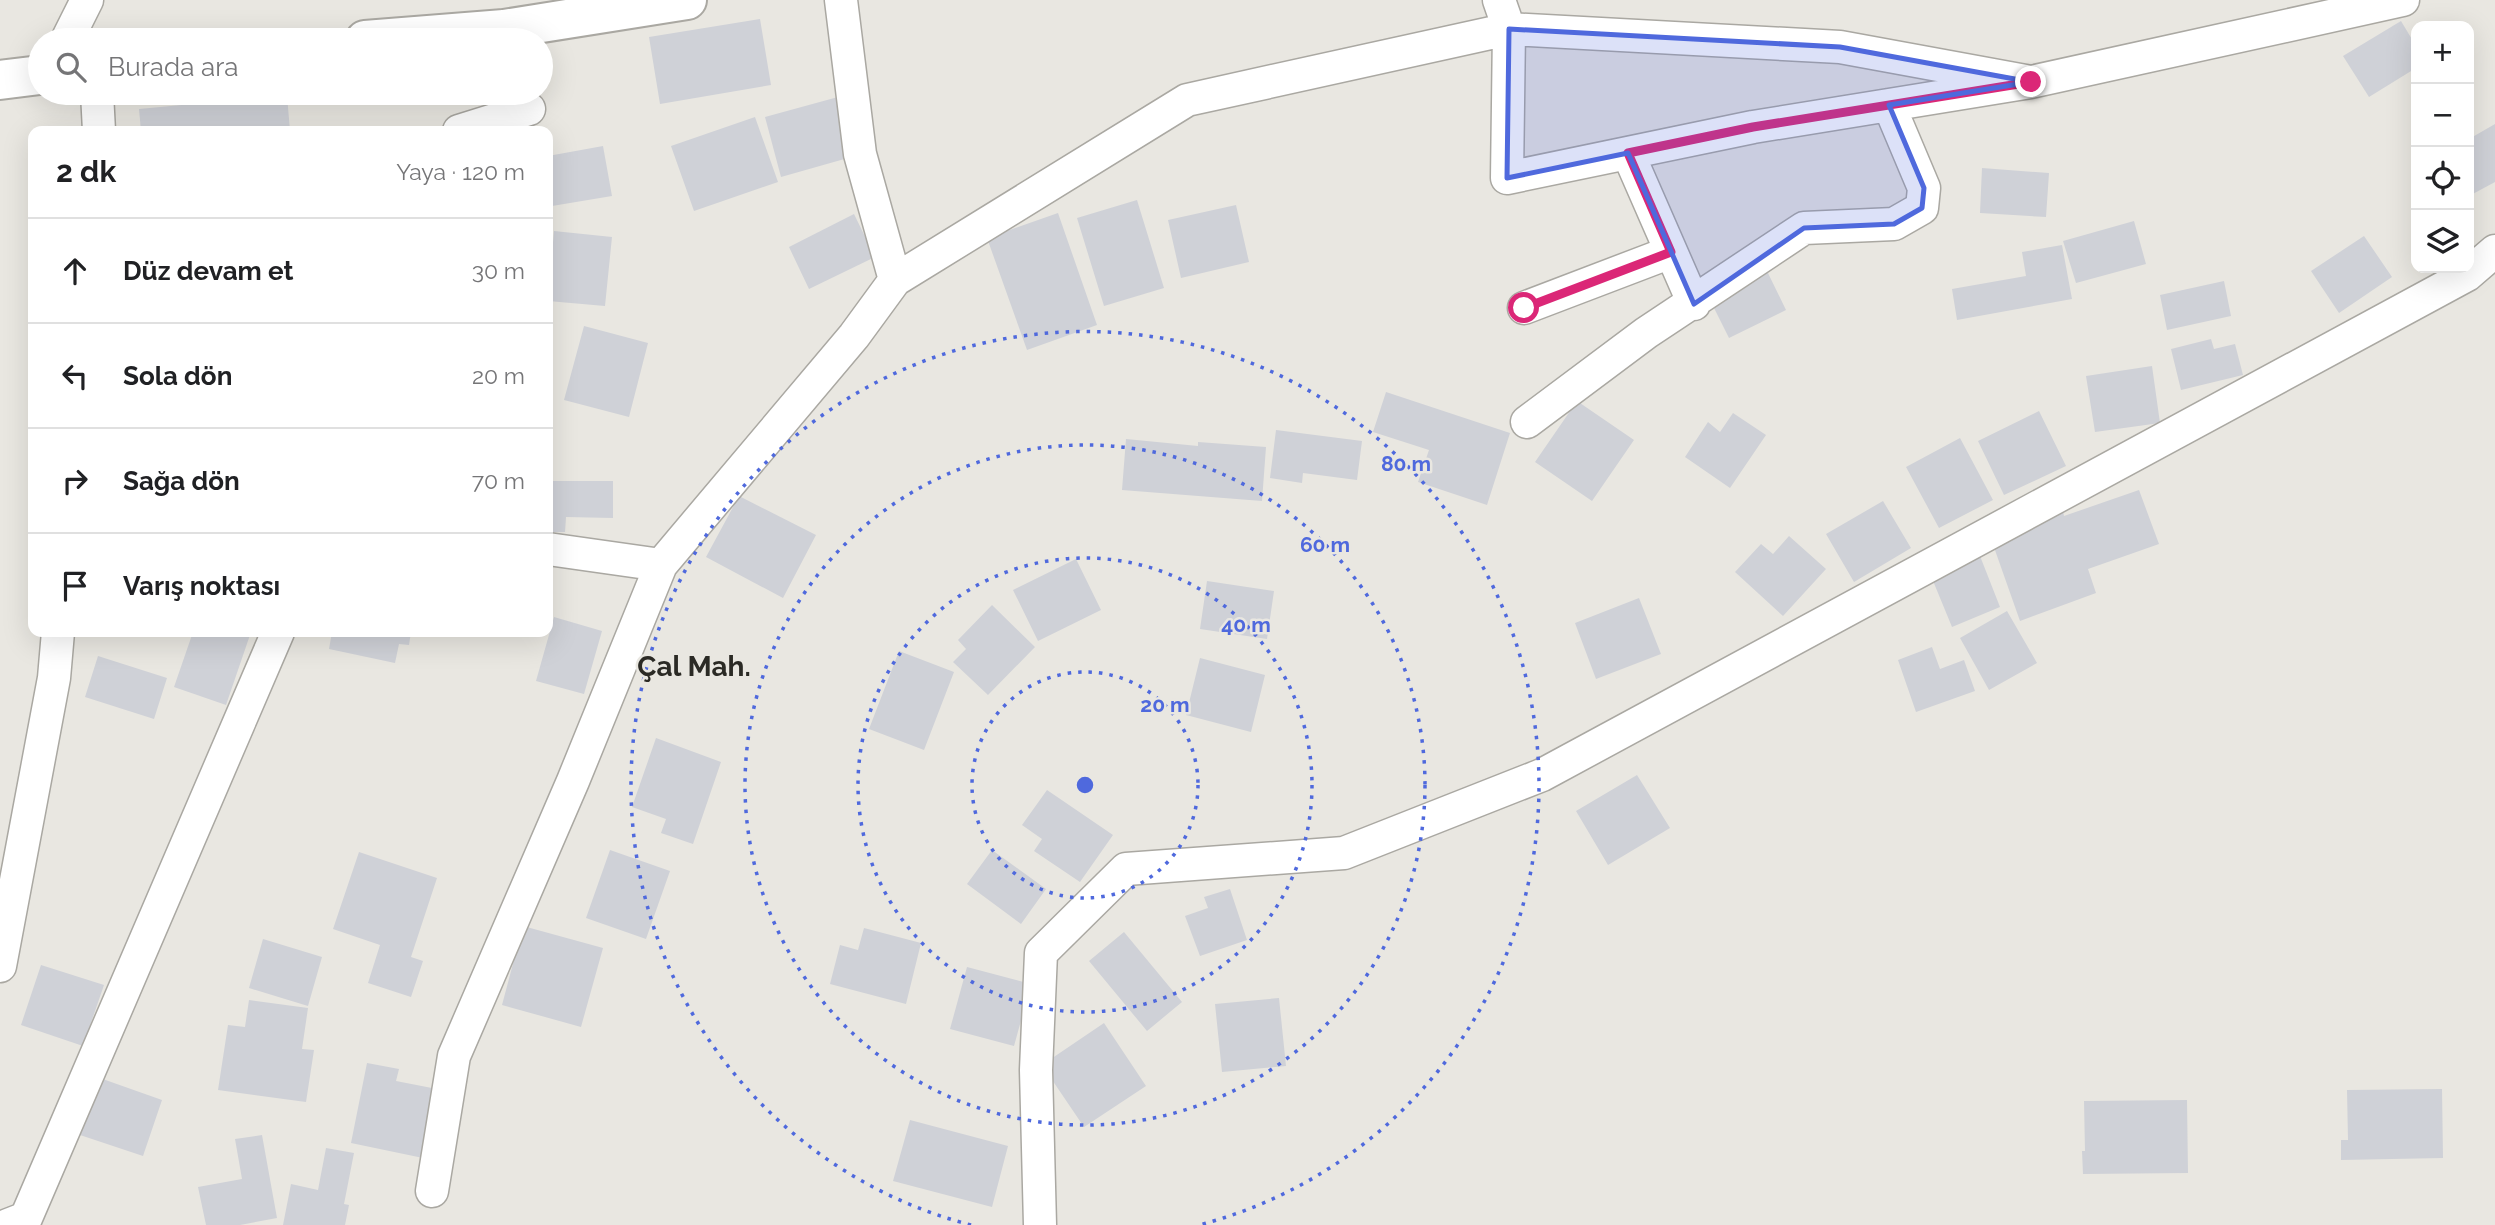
<!DOCTYPE html>
<html lang="tr">
<meta charset="utf-8">
<style>
:root{--surface:#fff;--page:#f2f2f2;--text:#202124;--muted:#757577;--line:#e0e0e0}
body{margin:0;font-family:Raleway,sans-serif;background:var(--page);color:var(--text)}
.controls{position:absolute;right:21px;top:21px;display:grid;overflow:hidden;border-radius:14px;box-shadow:0 7px 28px #0002}
.controls button{width:63px;height:63px;display:grid;place-items:center;padding:0;border:0;border-bottom:2px solid var(--line);background:var(--surface);color:var(--text);font:35px sans-serif}
.stop{position:absolute;width:21px;height:21px;margin:-16px;border:5px solid #db2777;border-radius:50%;background:#fff}
.stop.end{background:#db2777;border-color:#fff;box-shadow:0 2px 7px #0008}
.list{margin:0;padding:0;list-style:none}
h2{display:flex;justify-content:space-between;align-items:center;height:91px;margin:0;padding:0 28px;font-size:30px}
h2 small{font-size:23px;font-weight:400;color:var(--muted)}
.list li{display:grid;grid-template-columns:46px 1fr auto;gap:21px;align-items:center;box-sizing:border-box;height:105px;padding:0 28px;border-top:2px solid var(--line)}
.list b{display:block;font-size:26px;white-space:nowrap}
.list em{font-size:23px;font-style:normal;color:var(--muted)}
.icon{flex:none;width:38px;height:38px;fill:none;stroke:currentColor;stroke-width:2;stroke-linecap:round;stroke-linejoin:round}
.map{position:relative;flex:none;width:2495px;height:1225px;overflow:hidden}
.search{position:absolute;background:var(--surface);box-shadow:0 7px 28px #0002;left:28px;top:28px;width:525px;height:77px;display:flex;align-items:center;gap:18px;box-sizing:border-box;padding:0 24px;border-radius:38px;color:var(--muted);font-size:26px}
.panel{position:absolute;background:var(--surface);box-shadow:0 7px 28px #0002;left:28px;top:126px;width:525px;height:511px;border-radius:14px}
.map>svg:first-child{display:block}
</style>
<div class="map">
<svg width="2495" height="1225" viewBox="0 0 2495 1225">
<rect width="100%" height="100%" fill="#e9e7e1"/>
<path fill="#cfd1d7" d="M760,19l11,66 -111,19 -11,-67z
M2401,21l15,25v22l-47,29 -26,-41z
M287,95l3,36h-149l-2,-22z
M838,97l17,59 -74,21 -16,-60z
M755,117l23,65 -84,29 -23,-65z
M2495,124v58l-26,14v-57z
M603,146l9,50 -60,10 -4,-25v-25z
M1982,168l67,5 -3,44 -66,-4z
M1137,200l27,88 -60,18 -27,-88z
M1236,205l13,57 -68,16 -13,-58z
M1058,213l39,112 -70,25 -40,-112z
M854,214l21,43 -66,32 -20,-42z
M2134,221l12,43 -70,19 -13,-42z
M554,231l58,6 -7,69 -57,-5z
M2364,236l28,41 -53,36 -28,-42z
M2062,245l10,54 -115,21 -5,-31 74,-13 -4,-24z
M1767,271l19,39 -57,28 -19,-38z
M2224,281l7,35 -64,14 -7,-35z
M584,326l64,17 -19,74 -65,-17z
M2211,339l3,10 21,-5 8,31 -62,15 -10,-41z
M2152,366l8,57 -65,9 -9,-56z
M1386,392l124,41 -23,72 -69,-23 11,-32 -56,-18z
M1577,401l57,39 -42,61 -57,-39z
M2039,411l27,55 -62,29 -26,-54z
M1733,413l33,22 -36,53 -45,-31 23,-35 12,10z
M1276,430l86,11 -5,39 -54,-7 -1,10 -32,-5z
M1960,438l33,62 -54,28 -33,-61z
M1126,439l72,7v-4l68,5 -4,54 -140,-11z
M548,481h65v37l-47,-1 -1,15h-17z
M2139,490l20,54 -71,25 8,24 -76,28 -30,-85 73,-25 1,5z
M739,496l77,39 -33,63 -77,-41z
M1883,501l28,47 -57,34 -28,-48z
M1789,536l37,33 -43,47 -48,-44 26,-28 12,10z
M1980,556l20,51 -48,20 -21,-51z
M1076,559l25,51 -63,31 -25,-51z
M1207,581l67,10 -7,48 -67,-10z
M1639,598l22,56 -65,25 -21,-56z
M992,605l43,42 -47,48 -35,-33 13,-13 -8,-9z
M2007,611l30,52 -48,27 -29,-52z
M554,617l48,14 -18,63 -48,-13z
M193,632h58l-25,73 -52,-18z
M332,632h79l-2,13 -10,-1 -4,19 -66,-14z
M454,632h31l-1,5 -31,-3z
M1932,647l8,22 24,-9 11,31 -59,21 -18,-52z
M899,651l55,21 -30,78 -55,-21z
M98,656l69,22 -13,41 -69,-22z
M1200,658l65,17 -14,57 -65,-17z
M656,738l65,24 -28,82 -32,-11 5,-14 -34,-12z
M1637,775l33,53 -62,37 -32,-54z
M1047,790l66,45 -33,47 -46,-31 8,-12 -20,-14z
M610,850l60,21 -24,68 -60,-21z
M992,850l54,39 -25,35 -54,-40z
M359,852l78,26 -26,79 12,4 -12,36 -43,-14 12,-38 -47,-16z
M1230,889l17,51 -47,16 -15,-40 23,-8 -4,-11z
M523,926l80,22 -22,79 -79,-22z
M864,928l57,15 -15,61 -76,-20 10,-39 18,5z
M1124,932l58,70 -35,29 -58,-70z
M263,939l59,18 -14,49 -59,-18z
M41,965l63,20 -21,61 -62,-21z
M967,967l64,17 -17,62 -64,-17z
M1279,998l7,68 -64,6 -7,-68z
M249,1000l59,8 -6,41 12,1 -8,52 -88,-12 10,-65 17,2z
M1104,1023l42,63 -62,41 -42,-62z
M367,1063l32,6 -3,12 41,8 -14,69 -72,-15z
M97,1077l65,23 -19,56 -66,-22z
M2442,1089l1,69 -102,2v-20h7l-1,-50z
M2187,1100l1,73 -105,1 -1,-23h3l-1,-50z
M910,1120l98,26 -16,61 -99,-26z
M262,1135l15,83 -37,7h-34l-8,-38 44,-8 -7,-40z
M326,1148l28,5 -10,51 5,1 -4,20h-62l8,-41 27,6z"/>
<g fill="none" stroke-linecap="round" stroke-linejoin="round">
<g stroke="#aaa8a2" stroke-width="35">
<path id="street" d="M841,0l19,154 35,126
M67,40l20,-40
M2031,82l-191,-35 -331,-18 -2,149 246,-51 278,-45 372,-82
M97,93l2,38
M459,131l70,-22
M1628,153l66,151
M1524,308l147,-56
M1527,422l119,-89 158,-105 90,-4 28,-16 2,-20 -35,-83
M548,549l113,16 193,-229 41,-56 292,-180 322,-71 -10,-29
M0,966l54,-288 4,-46
M432,1191l22,-135 119,-275 88,-216
M8,1225l18,-7 252,-586
M1040,1225l-4,-155 5,-117 85,-84 218,-16 198,-78 925,-500 28,-24"/>
</g>
<g stroke="#aaa8a2" stroke-width="42">
<path id="secondary" d="M365,40l139,-11 183,-29
M0,80l40,-5"/>
</g>
<use href="#street" stroke="#fff" stroke-width="32"/>
<use href="#secondary" stroke="#fff" stroke-width="38"/>
</g>
<g fill="none" stroke-linecap="round" stroke-linejoin="round">
<path stroke="#db2777" stroke-width="9" d="M1524,308l147,-56 -43,-99 125,-26 278,-45"/>
</g>
<path fill="#4f69dd" fill-opacity="0.2" stroke="#4f69dd" stroke-width="5" stroke-linejoin="round" d="M1509,29l331,18 191,35 -142,23 35,83 -2,20 -28,16 -90,4 -110,76 -66,-151 -121,25z"/>
<g fill="none" stroke="#4f69dd" stroke-width="3.5" stroke-dasharray="3.5 7">
<circle cx="1085" cy="785" r="113"/>
<circle cx="1085" cy="785" r="227"/>
<circle cx="1085" cy="785" r="340"/>
<path d="M971 1225A454 454 0 1 1 1199 1225"/>
</g>
<g text-anchor="middle" dominant-baseline="central" stroke-width="5" stroke-linejoin="round" paint-order="stroke">
<g font-size="28" font-weight="bold" fill="#2b2a25" stroke="#e9e7e1">
<text x="694" y="666">Çal Mah.</text>
</g>
</g>
<circle cx="1085" cy="785" r="10" fill="#4f69dd" stroke="#e9e7e1" stroke-width="3.5"/>
<g font-size="21" text-anchor="middle" font-weight="bold" fill="#4f69dd" stroke="#e9e7e1" stroke-width="5" stroke-linejoin="round" paint-order="stroke">
<text x="1406" y="471">80 m</text>
<text x="1325" y="552">60 m</text>
<text x="1246" y="632">40 m</text>
<text x="1165" y="712">20 m</text>
</g>
</svg>
<div class="controls">
<button>+</button>
<button>−</button>
<button><svg class="icon" aria-label="locate" viewBox="0 0 24 24"><circle cx="12" cy="12" r="6"/><path d="M12 2v4M12 18v4M2 12h4M18 12h4"/></svg></button>
<button><svg class="icon" aria-label="layers" viewBox="0 0 24 24"><path d="M12 4l9 5-9 5-9-5zM3 14l9 5 9-5"/></svg></button>
</div>
<div class="stop" style="left:1524px;top:308px"></div>
<div class="stop end" style="left:2031px;top:82px"></div>
<div class="search"><svg class="icon" aria-label="search" viewBox="0 0 24 24"><circle cx="10" cy="10" r="6"/><path d="M15 15l6 6"/></svg>Burada ara</div>
<section class="panel">
<h2>2 dk<small>Yaya · 120 m</small></h2>
<ul class="list">
<li><svg class="icon" aria-label="ahead" viewBox="0 0 24 24"><path d="M12 20V5M6 11l6-6 6 6"/></svg><div><b>Düz devam et</b></div><em>30 m</em></li>
<li><svg class="icon" aria-label="left" viewBox="0 0 24 24"><path d="M17 20v-9H6M10 6l-5 5 5 5"/></svg><div><b>Sola dön</b></div><em>20 m</em></li>
<li><svg class="icon" aria-label="right" viewBox="0 0 24 24"><path d="M7 20v-9h11M14 6l5 5-5 5"/></svg><div><b>Sağa dön</b></div><em>70 m</em></li>
<li><svg class="icon" aria-label="arrive" viewBox="0 0 24 24"><path d="M6 21V4h12l-3 4 3 4H6"/></svg><div><b>Varış noktası</b></div></li>
</ul>
</section>
</div>
